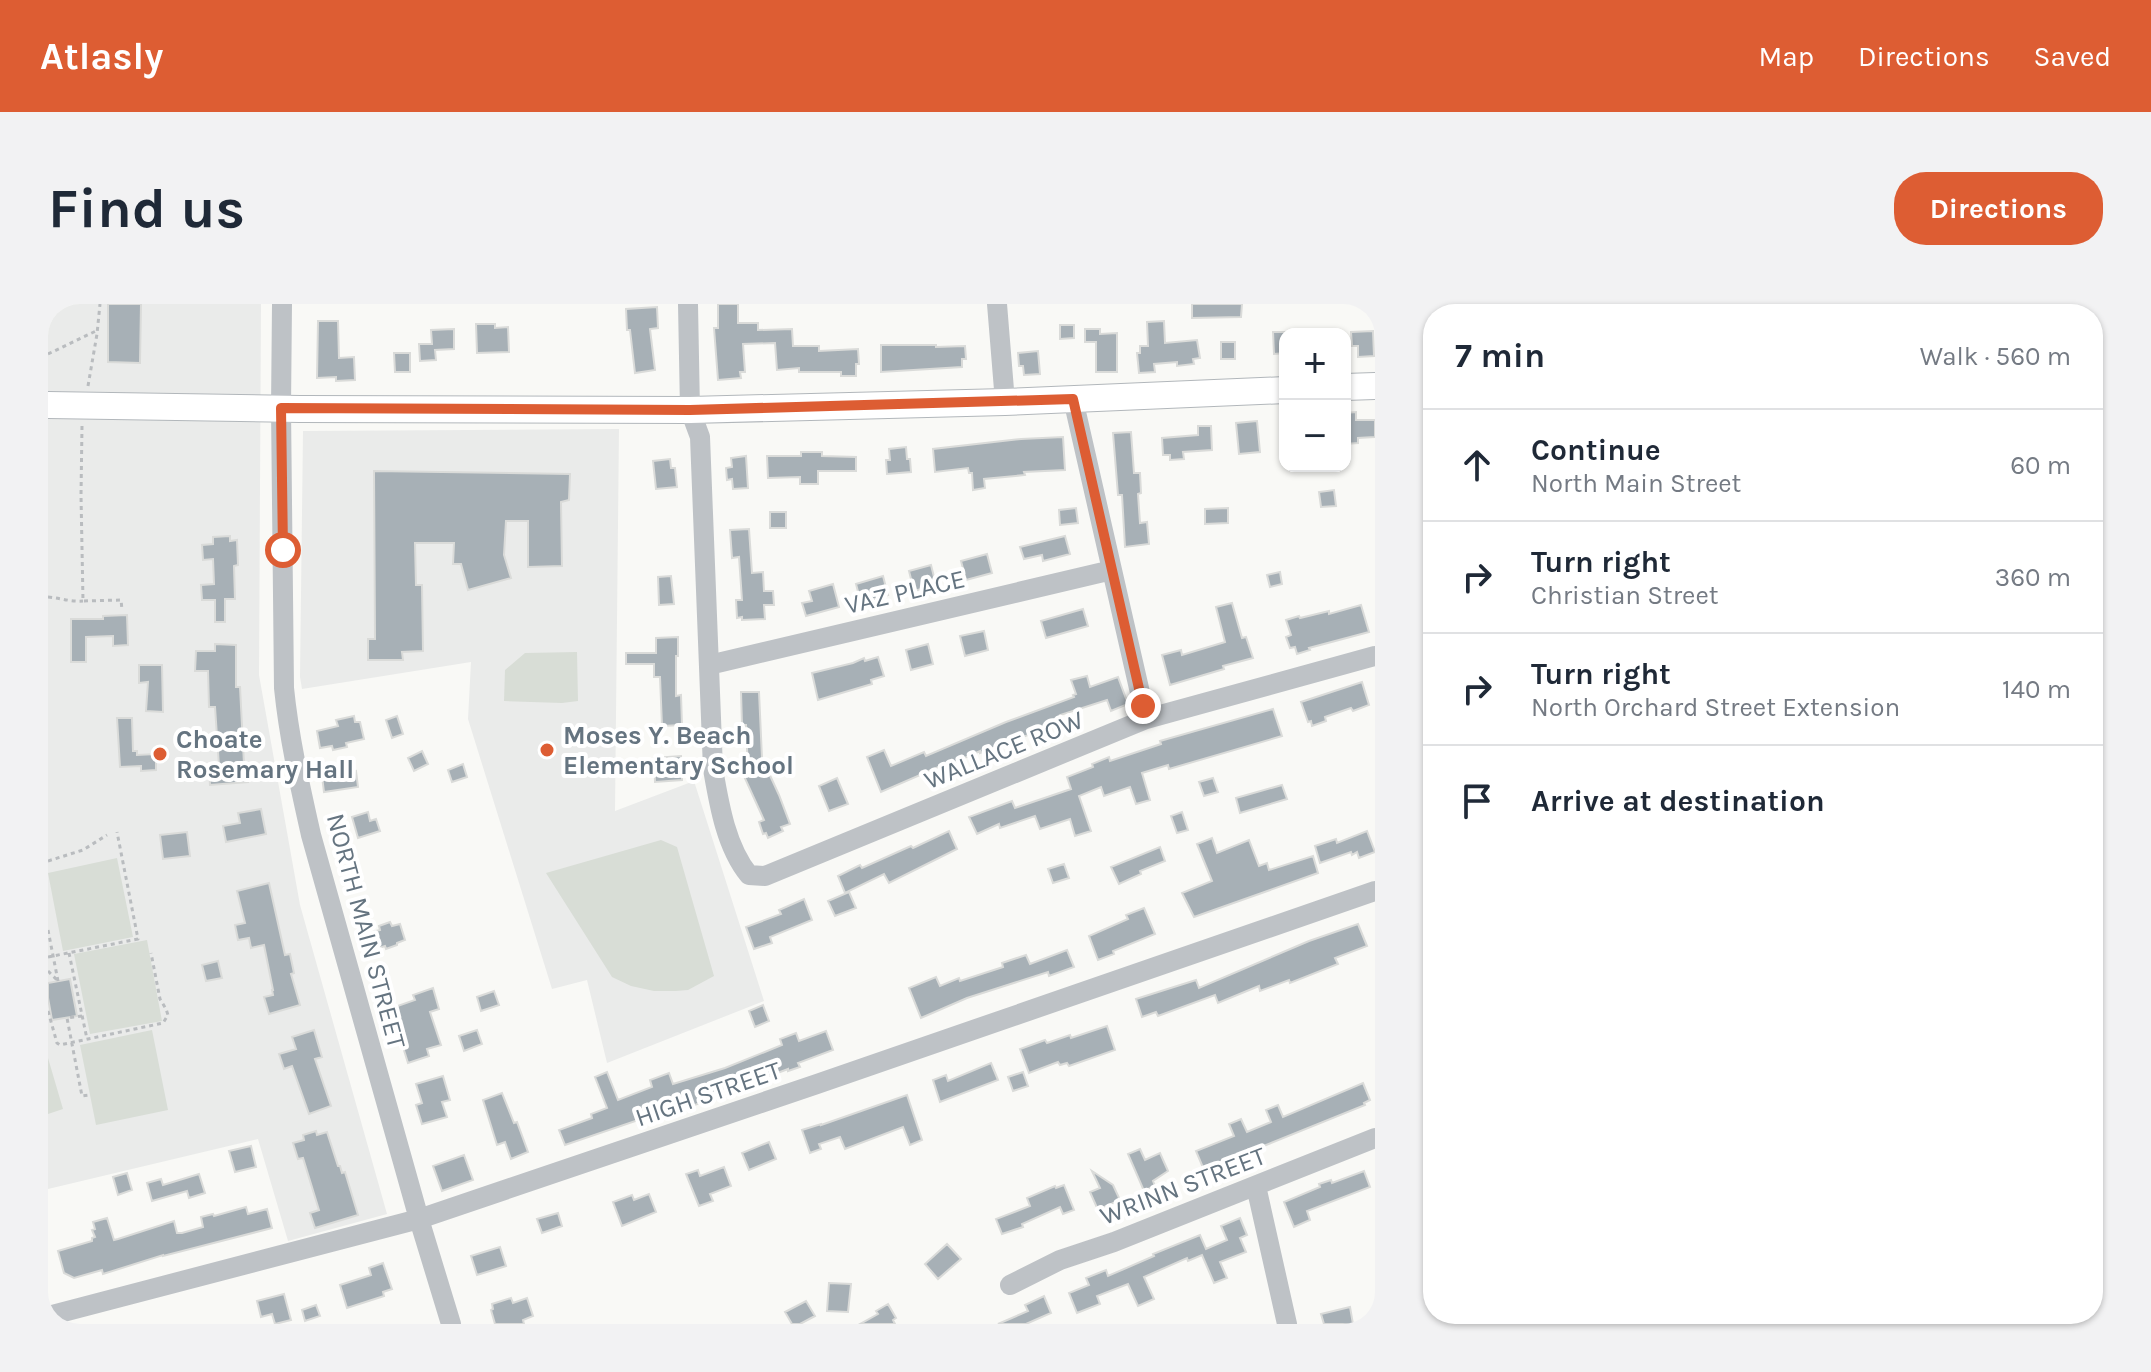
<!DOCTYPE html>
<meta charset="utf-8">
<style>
:root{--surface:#fff;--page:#f2f2f3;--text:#1f2937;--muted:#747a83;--line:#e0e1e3;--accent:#dd5d33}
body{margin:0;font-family:Karla,sans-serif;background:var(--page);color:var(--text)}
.controls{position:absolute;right:24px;top:24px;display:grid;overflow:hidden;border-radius:16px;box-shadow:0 2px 6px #0004}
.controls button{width:72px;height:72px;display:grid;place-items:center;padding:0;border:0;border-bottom:2px solid var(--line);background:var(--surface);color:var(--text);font:40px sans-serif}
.stop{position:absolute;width:24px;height:24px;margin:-18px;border:6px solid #dd5d33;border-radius:50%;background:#fff}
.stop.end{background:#dd5d33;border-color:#fff;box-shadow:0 2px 8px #0008}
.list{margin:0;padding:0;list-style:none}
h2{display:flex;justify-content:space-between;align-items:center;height:104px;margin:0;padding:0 32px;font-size:34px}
h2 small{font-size:26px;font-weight:400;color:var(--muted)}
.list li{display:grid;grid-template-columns:52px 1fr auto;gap:24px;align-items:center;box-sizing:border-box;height:112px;padding:0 32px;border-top:2px solid var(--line)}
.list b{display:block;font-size:30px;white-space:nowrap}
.list p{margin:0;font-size:26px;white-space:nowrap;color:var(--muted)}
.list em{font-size:26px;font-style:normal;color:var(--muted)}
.icon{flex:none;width:44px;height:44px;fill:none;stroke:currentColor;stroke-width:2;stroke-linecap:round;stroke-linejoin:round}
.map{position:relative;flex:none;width:1327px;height:1020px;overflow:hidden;border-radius:32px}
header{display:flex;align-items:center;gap:48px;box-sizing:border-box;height:112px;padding:0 40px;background:var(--accent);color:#fff}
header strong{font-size:38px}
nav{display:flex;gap:44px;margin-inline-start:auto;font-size:28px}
.intro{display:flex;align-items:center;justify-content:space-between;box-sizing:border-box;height:192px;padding:0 48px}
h1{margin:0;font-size:56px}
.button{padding:20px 36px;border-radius:32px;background:var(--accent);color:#fff;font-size:28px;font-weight:700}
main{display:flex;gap:48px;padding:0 48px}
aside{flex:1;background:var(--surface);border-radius:32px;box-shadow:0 2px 6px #0004}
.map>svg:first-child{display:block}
</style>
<header>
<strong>Atlasly</strong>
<nav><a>Map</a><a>Directions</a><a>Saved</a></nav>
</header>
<div class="intro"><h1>Find us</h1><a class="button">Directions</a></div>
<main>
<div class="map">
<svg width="1327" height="1020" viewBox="0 0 1327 1020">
<rect width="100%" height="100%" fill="#f9f9f6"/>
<path fill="#eaebea" d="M0,0h213l-2,371 41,230 87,309 -99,27 -30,-102 -210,50z
M571,125l-4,382 79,-30 70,220 -157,62 -20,-83 -35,9 -84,-270 3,-57 -169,27 -2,-12 3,-246z"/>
<path fill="#d8ddd6" d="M529,348l1,49 -16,2 -58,-2 1,-31 20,-17z
M613,536l16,7 37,129 -26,14 -12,1h-22l-23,-5 -19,-9 -66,-104z
M69,554l16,79 -70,14 -15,-78z
M99,636l15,81 -72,13 -16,-80z
M104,726l16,80 -72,15 -16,-80z
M0,754l15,51 -15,5z"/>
<path fill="#a7b0b6" stroke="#dadbd9" stroke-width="2" d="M60,0h33l-1,59 -32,-1z
M670,0h20v19h20v7l34,-1 1,17h26v5l39,-2 1,15h-3v12h-15v-4h-42v-4l-22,2 -2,-27 -32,1 2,28h-5l1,6 -23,2 -4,-52h4z
M1144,0h50l-1,13 -49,1z
M609,3l1,21 -8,1 5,41 -20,3 -5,-43h-3l-1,-21z
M270,17h20l1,37 15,-1 1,23 -19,1v-4l-19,1z
M1116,17l1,22 32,-3 3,18 -7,1 1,5 -17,2v-4l-23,2 1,8 -16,1 -2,-20h3v-7h8l-1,-24z
M428,20h19v4l13,-1 1,25 -32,1z
M1012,21h14v13l-14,1z
M406,25v20l-19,1 1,10 -16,1 -1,-17h13l-1,-14z
M1037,25h15v5l17,-1v39h-21v-30h-11z
M1325,27l1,25 -16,1v-11h-6l-1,-14z
M1225,28h12v21l-11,1z
M1173,38h14v17h-14z
M833,41h55v2l29,-1 1,13h-4v8l-81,5z
M990,47l2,23 -16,1 -1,-9h-4l-1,-13z
M346,49h16v19h-15z
M1308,108v8h19v17l-17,1v5l-13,1v-31z
M1209,117l3,31 -21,2 -3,-31z
M1150,122h13l1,24 -29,2 1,7 -14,1v-5h-7l-1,-17 36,-3z
M1083,128l3,41h6l1,20 -3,1 2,29 7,-1 2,22 -24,3 -3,-52h-4l-5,-62z
M1015,133l2,33 -41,2 1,3 -41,4 1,9 -12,2 -1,-17h-3l-1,-5 -33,4 -2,-23 88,-10z
M858,143l1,12h3l1,13 -24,2 -1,-14h4l-1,-11z
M753,148h21v4l34,1v14h-38v13h-18v-7l-32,1 -1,-22h34z
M698,152l2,32 -15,1 -1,-10 -5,1 -1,-12 6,-1 -1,-9z
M622,155l1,9h4l2,19 -21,2 -3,-28z
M326,167l196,3 -1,26 -8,2 1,64 -34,1v-46h-22l-2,34 7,23 -43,12 -7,-26h-8l1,-21h-39l1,42h6l1,66 -21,1 1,8h-35v-21h7z
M1286,186l2,16 -15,1 -2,-15z
M1028,204l2,15 -18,2 -1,-15z
M1180,204v15l-23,1v-15z
M722,208h16v16h-16z
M701,225l3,44 11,-1 1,19h9l1,14h-10l1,14 -23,1v-3l-5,1 -1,-18h6l-3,-43 -7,1 -2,-28z
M182,232v5l7,-1 1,25 -4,1 1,33h-10v23h-10v-22h-13l-1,-15 13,-1 -1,-25 -10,1 -1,-15 11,-1v-7z
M1017,232l5,18 -27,7 -1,-6 -18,4 -4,-12z
M939,250l5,19 -26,7 -5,-19z
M883,261l5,20 -22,6 -5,-20z
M1232,268l2,12 -12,3 -3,-12z
M623,272l3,28 -15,1 -1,-28z
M835,272l5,19 -27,8 -5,-19z
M785,280l6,23 -33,9 -4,-13 10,-2 -3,-10z
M1184,299l10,35 4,-1 7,21 -30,8 1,3 -54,16 -8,-30 19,-5 1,5 43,-13 -9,-35z
M1313,301l8,27 -60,16 1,2 -13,4 -2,-7 -5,1 -4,-11 5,-2 -5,-15 13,-4 1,2 29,-7v3z
M1035,305l5,17 -42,12 -5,-17z
M79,311l1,30 -15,1v-10l-27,1v25h-15v-43h32v-3z
M936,327l4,19 -23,6 -5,-20z
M630,333v19h-2v40l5,-1 1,30 -20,1 -2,-49h-6v-13h-28v-11h30v-15z
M167,340l21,1v42h4l4,77h3l1,18 -38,3 -1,-18 10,-1 -4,-59h-6l-1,-36h-13l1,-20h19z
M880,340l5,20 -22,6 -5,-20z
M830,353l6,19 -13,4 1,4 -54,16 -6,-27 41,-10 11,-5 1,3z
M91,361h23l1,47 -17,-1 2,-29 -9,1z
M1039,372l3,11 28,-10 10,27 -17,7 -4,-11 -47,15 3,7 -83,31v-2l-29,13 -1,-2 -69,30 -14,-35 17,-7 7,16 33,-14 2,4 80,-34 68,-25 -1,-2 3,-1 -5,-14z
M1314,378l7,23 -16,6 -2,-3 -26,9 1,4 -14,5 -1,-5 -3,1 -7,-20z
M693,388h18l3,66 17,37 11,29 -9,3 2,4 -15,7 -2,-5 -3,1 -4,-12 5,-2 -21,-46 5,-3 -2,-46h-4z
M1225,405l9,27 -113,33 -1,-4 -26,8 8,27 -14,4 -6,-17 -26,9 -3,-9 -22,9 12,35 -16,5 -5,-17 -30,10 -5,-13 -35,12 -1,-4 -22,10 -8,-17 43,-16 3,7 56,-19 -4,-12 26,-10 -1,-3 17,-7 1,4 51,-17 -1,-3z
M306,412l1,6h5l4,17 -18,4 1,4 -14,3 -1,-4 -12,2 -3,-17 21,-5 -2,-6z
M349,412l6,18 -11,4 -6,-18z
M69,414h15l1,33h4v4l19,-1v16l-15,1v-5l-21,1z
M374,447l6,13 -14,7 -6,-13z
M633,452l1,24 -27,2 -1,-24z
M415,460l4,13 -15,5 -4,-12z
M308,467l2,16 -34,5 -2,-16z
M789,474l11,26 -19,7 -10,-25z
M1165,474l5,14 -14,4 -5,-14z
M1234,481l5,14 -47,14 -4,-15z
M213,505l5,25 -40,8 -3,-16 17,-3 -2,-10z
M320,508l2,9 6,-2 4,12 -22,7 -6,-21z
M1134,508l6,18 -11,3 -6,-17z
M901,527l8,18 -68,34 -5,-9 -39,19 -7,-17 22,-11 2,3 49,-22 2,2z
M1319,527l8,21 -16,6 -2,-6 -5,3 -1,-3 -31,11 -5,-17 21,-7 1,4z
M139,528l3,24 -27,3 -3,-24z
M1164,534l5,15 32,-13 10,26 8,-3 2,7 44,-14 5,17 -124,44 -12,-24 30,-12 -15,-37z
M1112,543l5,14 -25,10 1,3 -22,10 -8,-17z
M1016,560l5,14 -16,5 -5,-14z
M221,579l16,72 5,-1 4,19 -3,1 9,31 -31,9 -5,-17 9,-2 -1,-5h1l-9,-45 -13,3 -2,-10 -11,2 -3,-15 10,-2 -8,-32z
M801,588l7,16 -21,8 -7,-15z
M756,595l8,21 -42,17 2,6 -18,6 -8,-22 35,-13 -2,-4z
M1096,604l11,26 -42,17 1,3 -16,6 -9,-24 39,-17 -2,-4z
M342,618l2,4 8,-2 5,16 -8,3v2l-11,4 -1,-3 -12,4 -5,-17 12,-3 -1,-4z
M1310,620l9,22 -32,12 3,6 -48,19 -1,-3 -29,11 -1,-5 -41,17 -3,-8 -57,21 -2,-4 -14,5 -6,-18 60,-19 3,8 110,-47z
M1019,646l7,17 -25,9 -1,-4 -81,26 -46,20 -12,-30 27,-11 4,9 19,-8 1,3 43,-14 -1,-4 24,-8 4,9z
M170,657l4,17 -16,3 -4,-16z
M22,675l7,37 -25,4 -4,-22v-15z
M385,684l6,21 -9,3 11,33 -14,4 2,7 -21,7 -11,-35 -4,2 -7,-20 29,-10 -2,-5z
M446,687l5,14 -18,6 -4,-14z
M715,701l6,16 -14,6 -6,-16z
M1059,722l8,24 -46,16 -2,-3 -7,2 -2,-3 -29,11 -9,-24 25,-9 2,3 23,-8 1,3z
M266,726l8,27 -7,2 16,47 -22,8 -17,-48 -8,3 -5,-15 17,-5 -4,-12z
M429,726l5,14 -18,7 -5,-15z
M778,727l7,19 -35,13 2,4 -12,4v-2l-34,13 -1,-4 -46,17 2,5 -17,6 -1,-4 -126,43 -6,-15 33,-12 -1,-4 16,-6 -12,-31 12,-5 11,28 34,-13 -2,-7 19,-7 4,11 52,-16 57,-23 -2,-6 16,-6 3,8z
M943,759l7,17 -58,22 -7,-22 13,-5 2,6z
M975,768l5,14 -15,5 -5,-14z
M395,772l7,24 -8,2 5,15 -25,7 -6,-19 6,-2 -6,-19z
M1315,779l7,17 -6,3 1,2 -161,65 -8,-19 38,-15 -5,-12 12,-5 6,13 24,-10 -5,-12 12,-5 5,12z
M454,789l12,30 3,-1 11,30 -17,7 -6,-17 -8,3 -14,-45z
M859,791l15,45 -12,5 -7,-18 -58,22 -5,-12 -21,7 2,5 -11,4 -8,-23 19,-6v1z
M268,827l1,4 10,-3 11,34h2l2,7 3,-1 13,43 -43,13 -5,-15 9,-3 -16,-52 -5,1 -5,-16 11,-3 -1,-5z
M721,838l7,17 -27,11 -7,-17z
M203,842l5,21 -21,5 -6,-21z
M1092,845l5,11 15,-7 8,18 -15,10 2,5 -11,5 -16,-37z
M416,851l9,25 -31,11 -9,-25z
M676,863l7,19 -21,8 3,7 -14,5 -13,-32 12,-4 2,6z
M1044,867l21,14 7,15 -22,10 -8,-18 10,-4z
M1316,867l6,16 -63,24 3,9 -16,7 -10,-25 36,-15 -1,-3 12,-4 1,3z
M79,869l5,17 -14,5 -5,-18z
M151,870l6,19 -16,5 -2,-7 -35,10 -5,-18 14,-4 2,6z
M1016,881l10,25 -11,4 -3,-7 -38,17 1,3 -21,7 -6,-15 34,-13 -3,-8 28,-12 1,2z
M601,890l7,18 -34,14 -9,-24 19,-7 2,5z
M198,903l2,7 19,-5 5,19 -109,28v-1l-60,19 -1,-4 -28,8 -10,-5 -6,-22 34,-10v-3l3,-1 -3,-7 3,-1 -2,-7 14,-4 7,22 4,-1 56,-18 3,12h5l21,-6 -2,-10 12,-3 1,2z
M510,909l4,13 -20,7 -5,-14z
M1192,914l7,17 -7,3 6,14 -26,10 7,16 -13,5 -12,-28 -14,6 -1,-3 -43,19 10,22 -16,7 -10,-22 -31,12 3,8 -23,9 -8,-20 20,-8 -3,-7 20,-8 2,6 46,-20 -1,-2 47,-19 6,14 21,-9 -6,-14z
M899,940l14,15 -23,20 -13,-15z
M452,943l6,19 -29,9 -6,-19z
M335,959l9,26 -9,3 1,4 -37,12 -7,-23 31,-10 -2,-7z
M781,979l22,1 -3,28 -21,-1z
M236,990l7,26 -16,4 -3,-10 -11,3 -4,-16z
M996,992l7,17 -25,11h-28l30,-13 -3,-6z
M463,994l2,5 14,-5 6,18 -10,4 1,4h-29l-4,-14 2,-1 -1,-5z
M758,997l9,15 -15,8h-8l-7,-12z
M840,1000l8,14 -3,2 2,4h-35l18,-10 -2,-3z
M268,1001l4,11 -15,5 -3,-11z
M1302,1003l3,17h-29l-3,-10z"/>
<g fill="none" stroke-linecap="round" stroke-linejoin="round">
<g stroke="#b2b7bb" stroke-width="28">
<path id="major" d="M1297,83l30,-1
M0,101l252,4 390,1 315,-8 280,-12"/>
</g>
<path stroke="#b9bcbf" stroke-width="3" stroke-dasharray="4 4" stroke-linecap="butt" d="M0,50l50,-24
M40,82l9,-52 3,-30
M34,122l-1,69 2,106 38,-1 1,10
M0,293c13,1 22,5 35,4
M0,557l35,-11 24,-15
M0,626l10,51
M21,649l18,86
M0,653l90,-18 -21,-107
M0,667l10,10
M0,707l9,32 3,2 103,-22 5,-8 -2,-6 -6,-10 -9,-46
M34,712l-15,2 15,78 8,-1"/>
<path stroke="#bec2c6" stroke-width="20" d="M234,0l-1,104 3,280c5,50 16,98 27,147l108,384 32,105
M640,0l2,106 10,27 13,332c6,35 13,78 36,106l16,1 381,-157 229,-63
M949,0l8,98
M1025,95l73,320
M661,361l403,-95
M1208,882l31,138
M962,981l50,-25 54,-18 261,-104
M0,1012l371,-97 398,-135 558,-193"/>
<use href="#major" stroke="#fff" stroke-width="26"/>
</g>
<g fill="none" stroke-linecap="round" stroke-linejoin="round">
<path stroke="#dd5d33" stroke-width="10" d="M235,246l-2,-142 409,2 383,-11 70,307"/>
</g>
<g fill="#dd5d33" stroke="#fff" stroke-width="3">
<circle cx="499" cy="446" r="8"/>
<circle cx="112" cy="450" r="8"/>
</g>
<g text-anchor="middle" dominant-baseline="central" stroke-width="8" stroke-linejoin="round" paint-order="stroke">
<g font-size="26" fill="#657480" stroke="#fff">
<text transform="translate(857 288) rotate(-13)">VAZ PLACE</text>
<text transform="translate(956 446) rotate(-22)">WALLACE ROW</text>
<text transform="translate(318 627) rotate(75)">NORTH MAIN STREET</text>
<text transform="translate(660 790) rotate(-19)">HIGH STREET</text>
<text transform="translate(1135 882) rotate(-21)">WRINN STREET</text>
</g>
<g font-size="26" font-weight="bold" fill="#657480" stroke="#fff" text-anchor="start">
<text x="515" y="431">Moses Y. Beach<tspan x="515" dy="30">Elementary School</tspan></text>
<text x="128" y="435">Choate<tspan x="128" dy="30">Rosemary Hall</tspan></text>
</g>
</g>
</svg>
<div class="controls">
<button>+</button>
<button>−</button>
</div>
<div class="stop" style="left:235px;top:246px"></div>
<div class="stop end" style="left:1095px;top:402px"></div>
</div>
<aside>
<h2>7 min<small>Walk · 560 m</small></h2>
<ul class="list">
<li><svg class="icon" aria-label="ahead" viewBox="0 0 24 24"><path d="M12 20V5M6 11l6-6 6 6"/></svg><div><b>Continue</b><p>North Main Street</p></div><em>60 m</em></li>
<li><svg class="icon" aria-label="right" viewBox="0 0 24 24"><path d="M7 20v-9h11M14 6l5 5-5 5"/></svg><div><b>Turn right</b><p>Christian Street</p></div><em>360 m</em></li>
<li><svg class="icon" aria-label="right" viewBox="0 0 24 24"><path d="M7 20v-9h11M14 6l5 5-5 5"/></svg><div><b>Turn right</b><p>North Orchard Street Extension</p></div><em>140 m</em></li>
<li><svg class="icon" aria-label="arrive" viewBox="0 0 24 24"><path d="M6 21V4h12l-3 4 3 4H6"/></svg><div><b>Arrive at destination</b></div></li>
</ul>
</aside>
</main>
